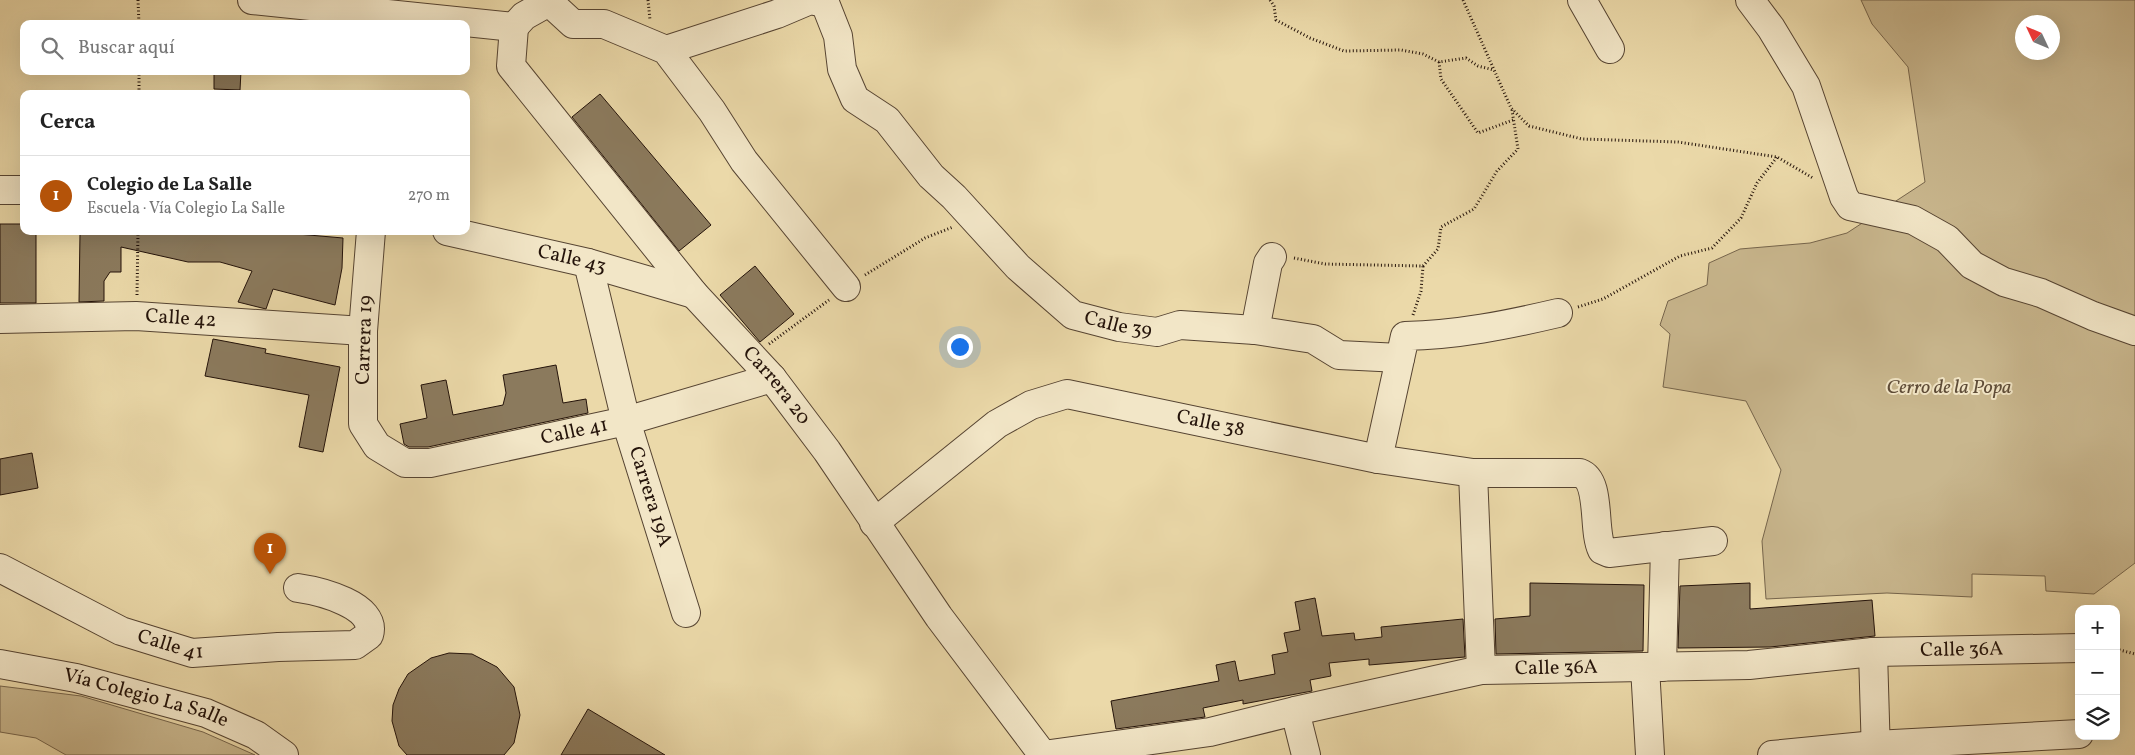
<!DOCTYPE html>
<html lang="es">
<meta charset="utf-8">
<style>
:root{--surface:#fff;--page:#f2f2f2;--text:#222;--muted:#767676;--line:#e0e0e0;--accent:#b45309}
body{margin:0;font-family:Vollkorn,serif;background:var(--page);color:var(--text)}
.controls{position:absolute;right:15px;bottom:15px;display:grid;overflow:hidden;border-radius:10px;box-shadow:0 5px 20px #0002}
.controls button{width:45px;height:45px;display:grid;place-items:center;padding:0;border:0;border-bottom:1px solid var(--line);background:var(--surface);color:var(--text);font:25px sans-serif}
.compass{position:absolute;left:2015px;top:15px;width:45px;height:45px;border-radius:50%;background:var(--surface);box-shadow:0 5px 20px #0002;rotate:314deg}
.you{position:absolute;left:959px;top:346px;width:18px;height:18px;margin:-12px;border:4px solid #fff;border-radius:50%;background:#1a73e8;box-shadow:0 0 0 8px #1a73e833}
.badge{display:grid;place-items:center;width:32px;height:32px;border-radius:50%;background:var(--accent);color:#fff;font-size:16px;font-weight:700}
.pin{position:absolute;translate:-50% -41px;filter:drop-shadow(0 1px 2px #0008)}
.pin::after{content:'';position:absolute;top:26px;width:18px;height:15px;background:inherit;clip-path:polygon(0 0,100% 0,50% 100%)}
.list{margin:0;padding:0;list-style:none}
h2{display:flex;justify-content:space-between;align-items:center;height:65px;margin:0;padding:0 20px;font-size:21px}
h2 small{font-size:16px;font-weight:400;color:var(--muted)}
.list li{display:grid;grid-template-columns:32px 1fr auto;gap:15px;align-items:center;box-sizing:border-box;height:80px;padding:0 20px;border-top:1px solid var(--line)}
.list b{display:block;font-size:19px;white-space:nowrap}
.list p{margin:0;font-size:16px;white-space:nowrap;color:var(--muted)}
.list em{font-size:16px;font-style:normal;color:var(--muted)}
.icon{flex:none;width:28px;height:28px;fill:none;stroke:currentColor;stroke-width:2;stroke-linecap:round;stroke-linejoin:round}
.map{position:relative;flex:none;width:2135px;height:755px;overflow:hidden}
.search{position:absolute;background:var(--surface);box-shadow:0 5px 20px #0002;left:20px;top:20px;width:450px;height:55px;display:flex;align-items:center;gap:12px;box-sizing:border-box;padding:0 18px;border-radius:10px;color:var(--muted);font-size:19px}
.panel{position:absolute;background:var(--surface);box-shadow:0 5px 20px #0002;left:20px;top:90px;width:450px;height:145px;border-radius:10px}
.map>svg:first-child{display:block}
</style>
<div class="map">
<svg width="2135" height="755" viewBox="0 0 2135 755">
<rect width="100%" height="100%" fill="#ebd9a9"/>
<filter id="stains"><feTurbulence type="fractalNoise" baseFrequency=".004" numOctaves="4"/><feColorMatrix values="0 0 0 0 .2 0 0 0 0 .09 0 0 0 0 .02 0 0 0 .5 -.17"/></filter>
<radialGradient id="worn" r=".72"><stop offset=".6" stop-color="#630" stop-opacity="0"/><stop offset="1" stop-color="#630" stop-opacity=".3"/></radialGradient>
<path fill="#c9b78e" stroke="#76654c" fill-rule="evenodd" d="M1861,0h274v563l-41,31 -48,-3 -1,-15 -73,-2v23l-85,-4 -121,6 -4,-58 19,-71 -35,-69 -83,-14 7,-53 -10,-9 8,-24 39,-16 2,-22 31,-14 70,-6 37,-10 78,-51 -17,-115 -36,-43zM2022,22h30v30h-30z
M0,686l81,10 122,36 52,23h-189l-30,-17 -36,-6z"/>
<path fill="#8b7a5d" stroke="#24130a" d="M214,71h27l-1,19 -26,-1z
M600,94l111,131 -32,26 -107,-134z
M0,224h24v7h12v72h-36z
M144,231h119l80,7 -1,30 -7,37 -62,-16 -7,20 -28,-7 14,-31 -32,-9h-32l-67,-15v25h-11l-6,9v20l-25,1 1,-69z
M755,266l39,48 -34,28 -40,-47z
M213,339l53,10 -1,4 75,14 -17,85 -24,-5 10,-52 -104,-19z
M556,365l7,38 23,-4 2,14 -160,34h-19l-5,-3 -4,-20 27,-6 -6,-33 25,-5 7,35 50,-10 3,-12 -3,-18z
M32,453l6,35 -38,7v-36z
M1530,583l114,2 -1,66 -147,3 -1,-35 35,-3z
M1750,583v26l122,-9 3,36 -105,11 -92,1 2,-62z
M1315,598l7,38 32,-3 1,7 27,-3 -1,-10 82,-8 2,38 -96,8v-6l-40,4 2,13 -21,4 2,11 -69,13v-4l-40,8 2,9 -89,12 -5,-28 108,-20 -3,-16 19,-4 4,20 36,-7 -3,-19 16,-3 -4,-19 16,-3 -5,-28z
M449,653l23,1 25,13 17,20 6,28 -6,28 -10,12h-97l-8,-9 -7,-25 1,-16 6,-16 9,-15 23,-16z
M588,709l77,46h-104z"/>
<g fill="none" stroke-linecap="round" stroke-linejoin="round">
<g stroke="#564432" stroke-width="30">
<g id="minor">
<path d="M252,0l262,27"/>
<path d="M1582,0l28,49"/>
<path d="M1750,0l21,28 35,58 38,111 6,9 63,14 34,19 25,26 32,17 37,11 52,23 42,15"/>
<path id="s1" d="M514,27l-3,39 183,228 78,84 55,73 112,166 104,138"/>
<path d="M514,27l10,-11 25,-14 24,22h31l62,26 46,61 32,50 102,126"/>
<path id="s2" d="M666,50l111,-36 33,-14 15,3 13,33 4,33 13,30 32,21 44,56 23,21 64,70 55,48 46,12 38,5 23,-7 75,5 58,9 26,16 61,3"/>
<path d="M0,190h24"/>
<path id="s3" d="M371,231l-8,100v93l14,22 28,17h25l196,-42 146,-43"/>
<path id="s4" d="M447,231l141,32 106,31"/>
<path id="s5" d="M588,263l38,158 60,192"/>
<path id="s6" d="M0,319l136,-3 227,15"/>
<path d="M1255,330l13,-67 4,-6"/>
<path d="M1378,459l27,-123c52,-1 102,-11 153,-23"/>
<path d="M1473,473l8,197"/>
<path id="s7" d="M874,523l123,-99 34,-19 36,-11 311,65 95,14h107c22,8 12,57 22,77l7,3 104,-12"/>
<path id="s8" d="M0,568l121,63 71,22 86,-6 77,-2 14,-10c9,-30 -50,-44 -71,-47"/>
<path d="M1873,652l3,103"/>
<path id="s9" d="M0,664l76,14 130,35 50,22 28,20"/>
<path d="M1645,667l5,88"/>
<path d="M1662,667l3,-121"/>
<path d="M1295,711l11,44"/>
<path id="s10" d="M1043,755l167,-23 85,-21 186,-41 268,-5 124,-13 206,-4"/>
<path d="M1772,755l103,-10 204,-11"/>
</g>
</g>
<path stroke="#24130a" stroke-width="3" stroke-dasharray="1 2.5" stroke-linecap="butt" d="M138,0l1,24
M648,0l2,20
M1270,0l4,6 2,14 34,18 34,13 57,-1 22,4 16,8 27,-4 12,8 16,4
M1463,0l48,108 18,18 53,13 96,3 99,15 36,21
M1439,62l2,17 37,54 35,-13
M139,71v23
M1294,258l31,6 98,2 15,-17 3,-22 33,-18 23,-38 21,-22 -6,-39
M865,275l60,-37 28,-11
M137,295l1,-64
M1578,307l25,-8 77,-43 32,-8 29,-30 16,-35 20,-26
M1413,315l8,-24 2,-25
M769,344l60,-44
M2116,649l19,5"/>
<use href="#minor" stroke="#f2e6c7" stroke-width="28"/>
</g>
<g text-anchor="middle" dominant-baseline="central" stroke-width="4" stroke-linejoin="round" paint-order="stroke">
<g font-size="20" fill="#24130a" stroke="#f2e6c7">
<text stroke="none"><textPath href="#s4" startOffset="128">Calle 43</textPath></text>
<text stroke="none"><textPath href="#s6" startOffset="181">Calle 42</textPath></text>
<text stroke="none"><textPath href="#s2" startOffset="624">Calle 39</textPath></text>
<text transform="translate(365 340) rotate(-88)">Carrera 19</text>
<text stroke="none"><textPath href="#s1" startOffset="455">Carrera 20</textPath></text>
<text stroke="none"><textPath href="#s7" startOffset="381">Calle 38</textPath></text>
<text stroke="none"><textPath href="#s3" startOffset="425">Calle 41</textPath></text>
<text stroke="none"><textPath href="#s5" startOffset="242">Carrera 19A</textPath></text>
<text stroke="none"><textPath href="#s8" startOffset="188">Calle 41</textPath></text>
<text stroke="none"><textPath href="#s10" startOffset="928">Calle 36A</textPath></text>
<text stroke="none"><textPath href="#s10" startOffset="522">Calle 36A</textPath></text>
<text stroke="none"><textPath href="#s9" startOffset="150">Vía Colegio La Salle</textPath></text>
</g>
<g font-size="20" font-style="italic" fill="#5e4c38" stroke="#f2e6c7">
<text x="1949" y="388">Cerro de la Popa</text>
</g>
</g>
<rect width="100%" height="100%" filter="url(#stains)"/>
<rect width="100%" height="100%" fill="url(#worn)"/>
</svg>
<div class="controls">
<button>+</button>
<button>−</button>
<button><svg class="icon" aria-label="layers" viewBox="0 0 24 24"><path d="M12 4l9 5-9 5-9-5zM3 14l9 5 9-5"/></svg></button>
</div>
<svg class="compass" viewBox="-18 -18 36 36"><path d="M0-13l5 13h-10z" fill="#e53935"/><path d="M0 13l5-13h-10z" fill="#767676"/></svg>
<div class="you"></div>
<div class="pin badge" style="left:270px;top:574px">1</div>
<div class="search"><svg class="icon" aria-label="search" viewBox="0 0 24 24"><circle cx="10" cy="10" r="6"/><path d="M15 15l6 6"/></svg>Buscar aquí</div>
<section class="panel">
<h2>Cerca<small></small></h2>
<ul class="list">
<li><span class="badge">1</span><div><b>Colegio de La Salle</b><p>Escuela · Vía Colegio La Salle</p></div><em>270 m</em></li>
</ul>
</section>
</div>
